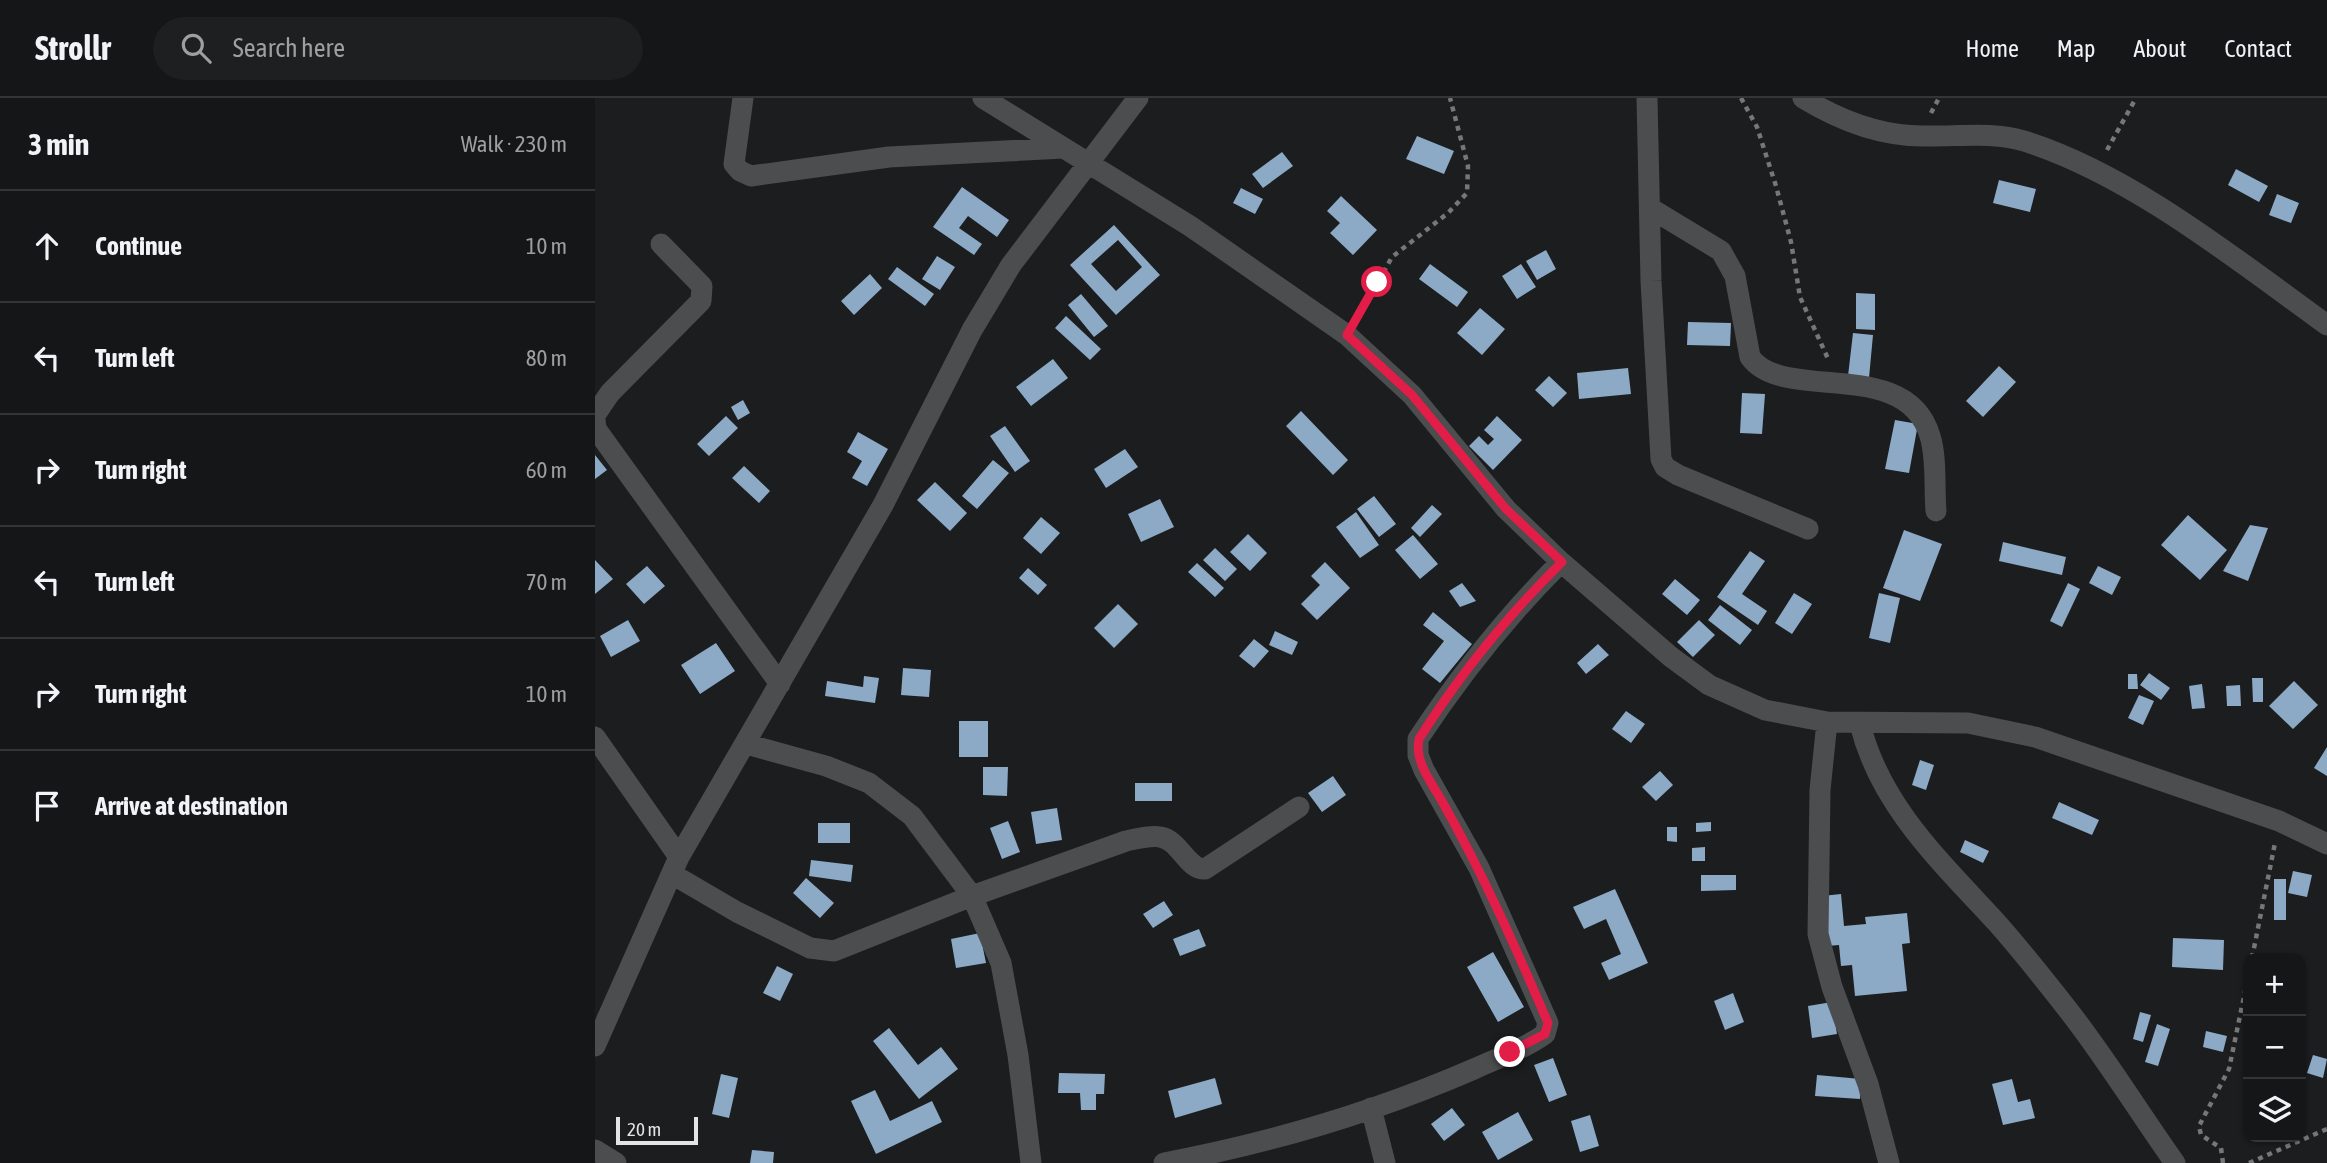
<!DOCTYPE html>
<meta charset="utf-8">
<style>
:root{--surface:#141617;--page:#1d1f20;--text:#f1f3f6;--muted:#9d9fa1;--line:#333536}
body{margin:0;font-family:"Asap Condensed",sans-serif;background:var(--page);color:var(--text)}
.controls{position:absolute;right:21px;bottom:21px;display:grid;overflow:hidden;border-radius:14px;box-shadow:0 2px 5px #0004}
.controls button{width:63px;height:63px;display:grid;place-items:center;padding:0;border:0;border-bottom:2px solid var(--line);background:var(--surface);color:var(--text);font:35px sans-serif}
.scale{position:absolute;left:21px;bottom:18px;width:82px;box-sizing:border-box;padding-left:7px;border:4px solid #e3e4e6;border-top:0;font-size:19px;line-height:24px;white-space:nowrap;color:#e3e4e6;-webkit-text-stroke:5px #1b1d1f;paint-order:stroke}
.stop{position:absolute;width:21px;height:21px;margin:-16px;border:5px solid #e11d48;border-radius:50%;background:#fff}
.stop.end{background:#e11d48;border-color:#fff;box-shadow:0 2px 7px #0008}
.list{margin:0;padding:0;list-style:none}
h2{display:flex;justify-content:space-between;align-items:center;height:91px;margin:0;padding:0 28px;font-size:30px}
h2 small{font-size:23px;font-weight:400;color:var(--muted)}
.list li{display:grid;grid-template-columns:46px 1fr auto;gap:21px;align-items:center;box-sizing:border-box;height:112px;padding:0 28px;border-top:2px solid var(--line)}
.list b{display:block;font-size:26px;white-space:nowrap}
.list em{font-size:23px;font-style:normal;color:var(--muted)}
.icon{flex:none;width:38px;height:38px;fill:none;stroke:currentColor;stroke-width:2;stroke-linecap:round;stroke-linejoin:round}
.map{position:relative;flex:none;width:1732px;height:1065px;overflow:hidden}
header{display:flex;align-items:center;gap:42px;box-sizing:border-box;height:98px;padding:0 35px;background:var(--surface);border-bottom:2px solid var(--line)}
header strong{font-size:33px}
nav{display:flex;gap:38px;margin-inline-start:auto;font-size:24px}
.search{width:490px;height:63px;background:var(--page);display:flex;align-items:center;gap:18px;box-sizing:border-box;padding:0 24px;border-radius:38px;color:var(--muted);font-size:26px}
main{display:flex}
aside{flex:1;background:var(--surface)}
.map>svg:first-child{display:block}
</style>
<header>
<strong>Strollr</strong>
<div class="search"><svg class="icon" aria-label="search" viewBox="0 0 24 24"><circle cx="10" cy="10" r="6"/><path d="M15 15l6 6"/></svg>Search here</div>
<nav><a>Home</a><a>Map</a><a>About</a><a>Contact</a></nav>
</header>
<main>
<aside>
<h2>3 min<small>Walk · 230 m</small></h2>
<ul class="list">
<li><svg class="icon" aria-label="ahead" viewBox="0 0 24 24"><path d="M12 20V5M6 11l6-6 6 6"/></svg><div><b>Continue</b></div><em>10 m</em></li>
<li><svg class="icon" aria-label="left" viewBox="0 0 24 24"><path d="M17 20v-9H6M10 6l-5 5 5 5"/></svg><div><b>Turn left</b></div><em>80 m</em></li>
<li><svg class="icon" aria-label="right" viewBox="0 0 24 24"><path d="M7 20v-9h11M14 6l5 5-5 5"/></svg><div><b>Turn right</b></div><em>60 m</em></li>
<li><svg class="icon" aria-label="left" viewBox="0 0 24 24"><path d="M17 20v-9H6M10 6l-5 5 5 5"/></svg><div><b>Turn left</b></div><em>70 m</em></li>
<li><svg class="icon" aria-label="right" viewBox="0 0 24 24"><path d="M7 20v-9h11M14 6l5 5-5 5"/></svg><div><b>Turn right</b></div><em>10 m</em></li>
<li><svg class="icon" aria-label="arrive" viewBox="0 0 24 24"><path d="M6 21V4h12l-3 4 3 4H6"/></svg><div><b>Arrive at destination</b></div></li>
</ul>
</aside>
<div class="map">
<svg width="1732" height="1065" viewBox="0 0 1732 1065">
<rect width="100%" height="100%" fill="#1b1d1f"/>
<path fill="#8ca9c6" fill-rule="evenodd" d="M822,38l37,15 -10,23 -38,-15z
M687,54l11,14 -30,22 -11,-14z
M1641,71l32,17 -9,16 -31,-17z
M1404,82l37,9 -6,23 -37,-9z
M367,89l47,33 -12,17 -29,-21 -9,12 23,16 -8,11 -41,-28z
M646,90l22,11 -8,15 -22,-11z
M1682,96l22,9 -8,20 -22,-8z
M746,98l36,34 -24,25 -23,-22 10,-10 -13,-12z
M519,127l46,50 -44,40 -46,-50zM523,142l24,27 -26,24 -25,-27z
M951,152l10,19 -19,11 -11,-19z
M342,158l18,11 -15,23 -18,-11z
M835,166l38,28 -11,15 -38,-28z
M926,166l15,23 -19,12 -15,-23z
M302,169l37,27 -9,12 -37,-27z
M275,176l12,14 -28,27 -13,-14z
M1261,195l19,1v36l-19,-1z
M486,196l27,32 -14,11 -26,-32z
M885,210l25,21 -23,26 -25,-22z
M471,218l35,33 -11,11 -35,-32z
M1093,224l43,1 -1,23 -43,-1z
M1258,235l20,2 -4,43 -21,-2z
M458,261l15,19 -37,28 -15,-19z
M1404,268l17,16 -33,35 -17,-16z
M1033,270l3,26 -52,5 -2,-26z
M954,278l18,17 -14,14 -18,-17z
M1147,295l23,1 -3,40 -22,-1z
M148,302l7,13 -12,7 -7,-13z
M706,313l47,49 -15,15 -47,-49z
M131,318l12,12 -29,28 -12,-12z
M902,318l25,24 -29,30 -24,-24 10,-10 9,9 6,-6 -10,-9z
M1300,322l23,4 -9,49 -24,-4z
M410,328l25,35 -15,11 -25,-36z
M263,334l30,17 -21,37 -15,-8 10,-17 -15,-9z
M530,351l13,18 -32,21 -12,-19z
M0,357l12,15 -12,9z
M398,362l16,13 -32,36 -15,-13z
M149,368l26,25 -11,12 -27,-25z
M340,384l32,31 -17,18 -33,-31z
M779,398l22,28 -17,13 -22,-28z
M565,401l14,28 -33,15 -13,-28z
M837,407l10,9 -22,23 -9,-9z
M761,414l23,33 -19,13 -24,-31z
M1593,417l39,35 -27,30 -39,-35z
M446,419l19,16 -19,21 -18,-16z
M1655,427l18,3 -20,53 -25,-10z
M1309,432l38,14 -22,57 -37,-13z
M653,436l19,19 -17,18 -20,-19z
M818,437l25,29 -18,15 -25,-29z
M1408,444l63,15 -4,18 -63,-14z
M620,450l22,21 -12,12 -22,-21z
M1155,453l15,10 -23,33 25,17 -9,14 -41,-28z
M0,462l18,19 -18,15z
M730,464l25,26 -33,32 -16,-16 19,-19 -9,-9z
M602,465l27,25 -9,9 -27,-25z
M52,468l18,20 -21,18 -18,-20z
M1503,468l23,11 -9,18 -23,-12z
M433,470l19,17 -9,10 -19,-17z
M1080,481l25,21 -13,15 -25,-21z
M867,485l14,18 -16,6 -11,-16z
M1473,485l12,6 -18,38 -12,-6z
M1199,495l18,11 -20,30 -17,-11z
M1284,495l21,5 -10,45 -21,-5z
M523,506l20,20 -24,24 -20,-20z
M1125,507l32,25 -12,15 -32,-25z
M838,514l39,32 -32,39 -18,-14 22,-28 -21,-16z
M33,522l12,21 -29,16 -11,-21z
M1104,522l16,15 -22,22 -16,-15z
M680,533l23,11 -6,13 -23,-10z
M659,541l15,12 -15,17 -15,-12z
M121,545l19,28 -35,23 -19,-29z
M1003,546l11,11 -23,19 -9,-11z
M308,570l28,2 -2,27 -28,-2z
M1554,575l21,15 -9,12 -21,-15z
M1533,576h9l1,15h-10z
M269,578l15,2 -4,25 -50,-7 2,-15 36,6z
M1657,580h11v24h-10z
M1699,583l24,24 -25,24 -24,-23z
M1607,586l3,24 -13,1 -3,-23z
M1645,587l1,21h-14l-1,-20z
M1544,597l15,6 -11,24 -15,-7z
M1031,613l19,13 -14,19 -19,-14z
M364,623h29v36h-29z
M1732,649v29l-13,-8z
M1325,662l14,5 -8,25 -14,-5z
M388,669h25l-1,29 -24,-1z
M1065,673l13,14 -17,16 -14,-14z
M738,678l13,19 -24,17 -14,-19z
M540,685h37v18h-37z
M1464,704l40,18 -7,15 -40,-17z
M462,710l5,32 -26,4 -5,-32z
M413,723l12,31 -18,7 -12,-31z
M1116,724v9l-15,1v-9z
M223,725h32v20h-32z
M1072,729h10v15l-10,-1z
M1370,742l24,11 -6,12 -23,-11z
M1110,749v14h-13v-13z
M216,762l42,5 -2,17 -42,-6z
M1698,773l19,4 -5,22 -19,-4z
M1106,777h35v15l-35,1z
M211,780l28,25 -14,15 -27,-25z
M1679,781h12v41h-12z
M1020,791l33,74 -39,17 -8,-17 20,-9 -15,-35 -22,10 -11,-22z
M1246,796l3,32 22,-2 -1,-7 42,-4 3,30 -8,1 5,47 -52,5 -3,-31 -11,1 -2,-21 -12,1 -5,-50z
M569,803l9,14 -20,13 -10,-14z
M604,831l7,17 -26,10 -7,-17z
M385,835l6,30 -30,5 -5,-29z
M1578,840l51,2 -1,30 -51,-3z
M898,854l31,55 -26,15 -31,-55z
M182,868l16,8 -13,27 -17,-8z
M1138,895l11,29 -19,8 -11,-29z
M1237,904l5,32 -25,4 -4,-32z
M1545,914l11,3 -8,27 -10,-3z
M1562,926l13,5 -12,37 -13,-4z
M294,930l29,37 23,-18 17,22 -39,30 -46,-58z
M1611,933l21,5 -4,16 -20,-5z
M1718,957l14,4 -4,19 -16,-5z
M958,960l14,37 -18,7 -15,-37z
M464,975l46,1 -1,20h-8v16h-15l-1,-17h-22z
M126,976l17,4 -9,40 -17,-4z
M1222,977l44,4 -1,20 -45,-3z
M620,980l7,26 -47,14 -7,-27z
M1417,981l6,23 12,-3 5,19 -32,7 -11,-41z
M280,992l15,31 42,-20 10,21 -66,32 -25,-53z
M857,1010l13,17 -21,16 -13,-17z
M923,1014l15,28 -35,20 -16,-28z
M995,1017l9,31 -19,6 -9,-31z
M157,1052l22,2 -1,11h-23z"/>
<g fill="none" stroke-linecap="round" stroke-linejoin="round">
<path stroke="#757779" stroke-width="4.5" stroke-dasharray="5 5" stroke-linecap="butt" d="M1146,0l16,29 19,59 15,56 9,55 29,64
M1336,15l8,-15
M1512,52l29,-52
M764,218l33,-59 56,-44 19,-20 1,-27 -18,-68
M1657,860l23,-115
M1628,1065l-2,-15 -20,-13 -2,-9 30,-57 19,-92
M1654,1065l78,-34"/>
<path stroke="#4b4d4f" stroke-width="21" d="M148,0l-9,66 6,7 11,5 138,-19 175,-9
M388,0l207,128 157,109 65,60 94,114 55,53 110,95 38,28 56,25 62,12 141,1 67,14 244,84 48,23
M1052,0l4,183 10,178 4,8 13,8 130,54
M1208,0c36,22 78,38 120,38 33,1 69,-5 101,5 106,33 213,119 303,184
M1055,110l71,43 14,25 15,81c33,47 156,-2 180,79 7,22 4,52 6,75
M0,317l15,-22 91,-92 1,-15 -41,-42
M0,322l1,9 184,255
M1232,624l-7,68 -2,144 14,53 36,97 21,79
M1265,626c20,82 82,139 137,199 24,27 46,55 68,83 39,49 73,105 110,157
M0,639l84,120
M151,646l80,22 43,17 43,33 60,80 29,67 17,92 13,108
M77,776l65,38 73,36 24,3 138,-55 154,-55c11,-2 23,-6 34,-4 20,3 27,33 45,32l94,-62
M0,948l84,-189 204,-352 89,-175 39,-65 127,-167
M776,1010l14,55
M0,1052l21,13
M569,1065c106,-20 211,-51 310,-94 24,-11 50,-20 71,-35l3,-11 -69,-155 -55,-98 -6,-15v-16c43,-65 88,-122 143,-177"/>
</g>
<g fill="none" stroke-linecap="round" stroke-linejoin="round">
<path stroke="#e11d48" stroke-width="9" d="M782,184l-30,53 65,60 94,114 56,53c-56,55 -102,112 -143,177 -5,23 13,44 24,64 40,71 73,145 105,220l-3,11 -35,18"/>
</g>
</svg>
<div class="controls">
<button>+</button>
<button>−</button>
<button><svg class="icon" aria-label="layers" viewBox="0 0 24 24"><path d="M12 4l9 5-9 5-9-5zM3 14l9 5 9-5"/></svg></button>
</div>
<div class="scale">20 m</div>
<div class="stop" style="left:782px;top:184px"></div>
<div class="stop end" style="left:915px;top:954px"></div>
</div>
</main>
